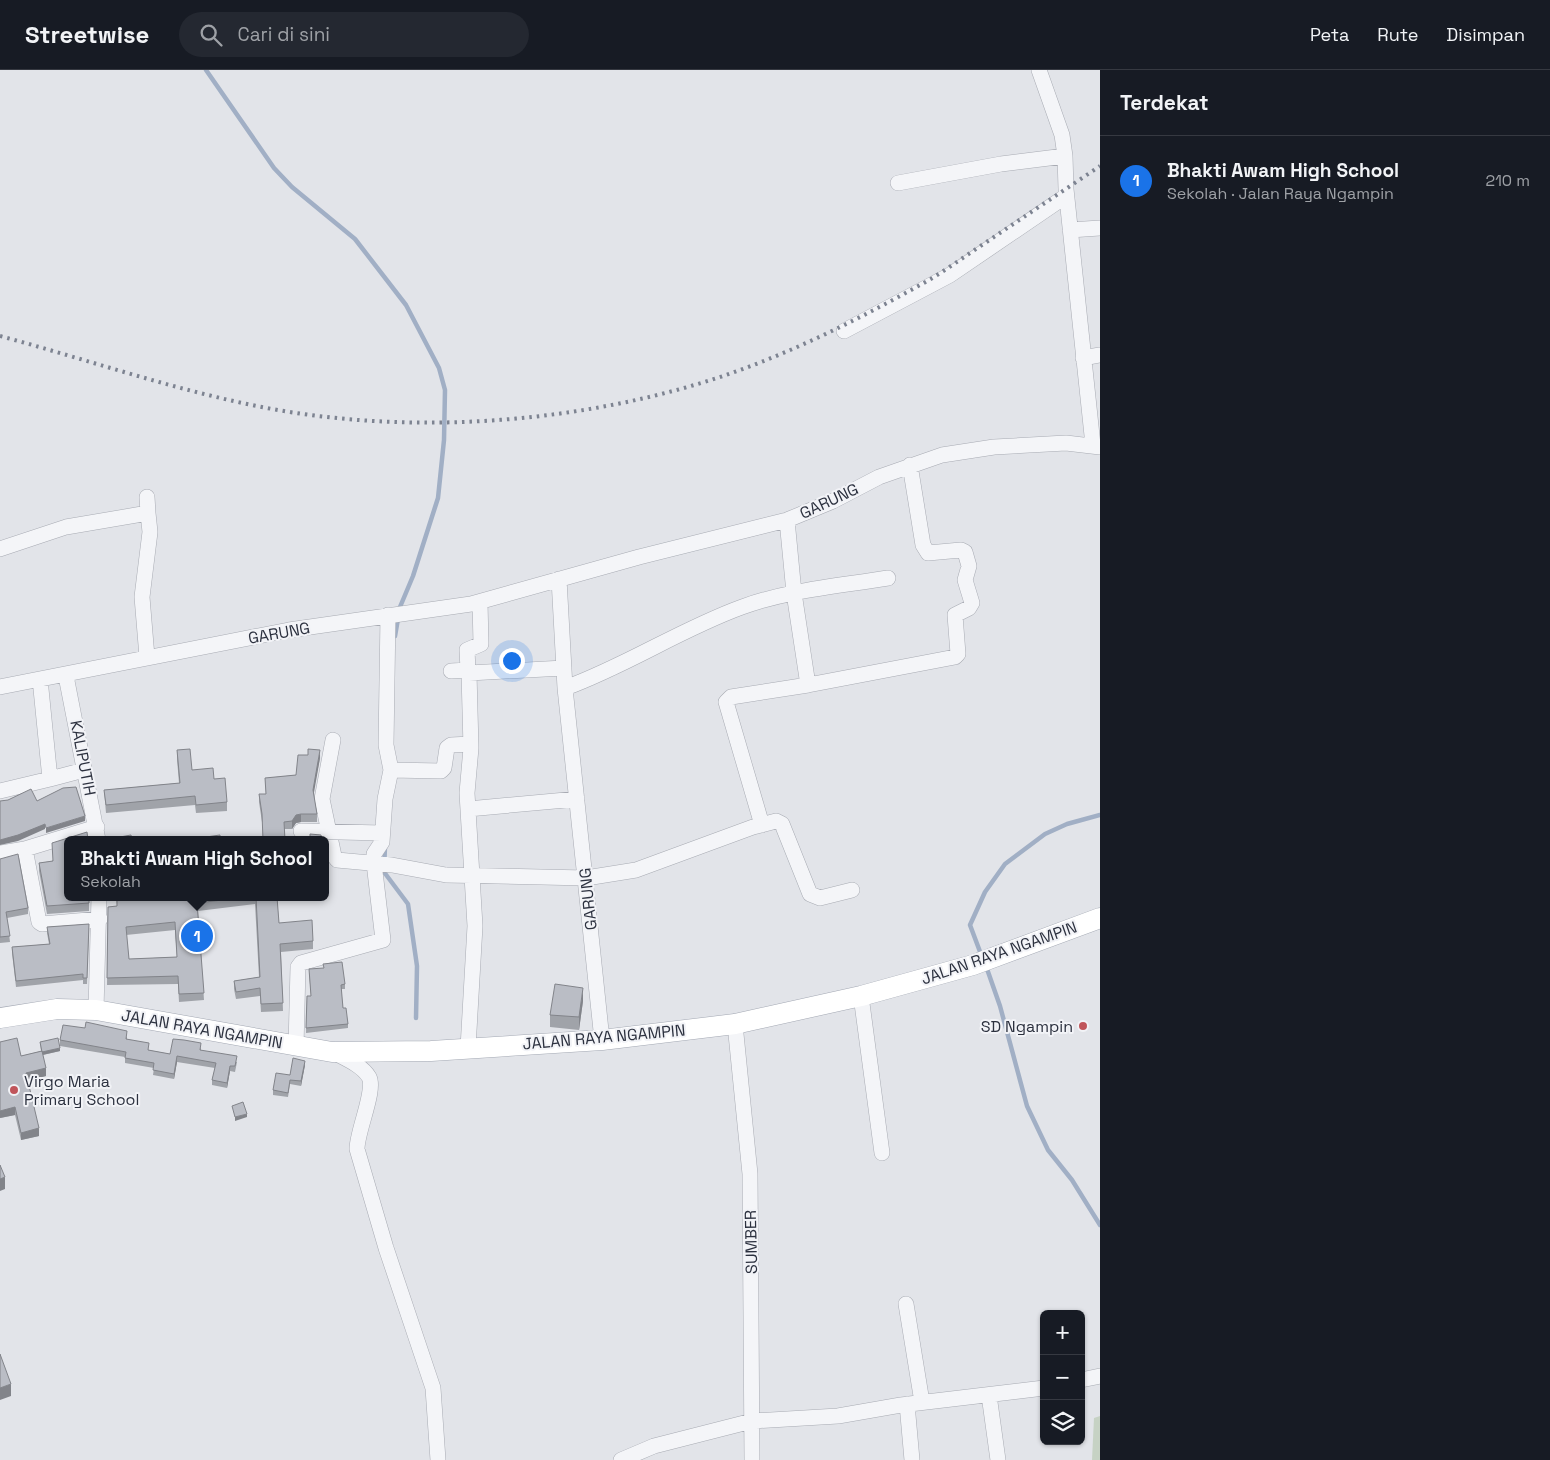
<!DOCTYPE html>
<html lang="id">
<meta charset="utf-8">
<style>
:root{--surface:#171b24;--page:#242831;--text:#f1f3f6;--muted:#9ea1a6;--line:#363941;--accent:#1a73e8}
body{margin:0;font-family:"Space Grotesk",sans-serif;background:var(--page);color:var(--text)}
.controls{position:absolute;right:15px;bottom:15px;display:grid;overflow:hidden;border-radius:8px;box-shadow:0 1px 4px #0004}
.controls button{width:45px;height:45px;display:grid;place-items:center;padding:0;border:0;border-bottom:1px solid var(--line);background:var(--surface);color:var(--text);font:25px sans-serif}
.you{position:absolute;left:511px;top:590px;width:18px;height:18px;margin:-12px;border:4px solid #fff;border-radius:50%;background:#1a73e8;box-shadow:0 0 0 8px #1a73e833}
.badge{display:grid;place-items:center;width:32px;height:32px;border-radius:50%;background:var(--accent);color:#fff;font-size:16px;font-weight:700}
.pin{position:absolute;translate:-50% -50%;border:2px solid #fff;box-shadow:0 1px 5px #0006}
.popup{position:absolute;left:64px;top:766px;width:265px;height:65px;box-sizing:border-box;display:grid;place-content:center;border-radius:8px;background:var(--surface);filter:drop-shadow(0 1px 4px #0005);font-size:16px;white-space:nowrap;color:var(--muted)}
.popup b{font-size:19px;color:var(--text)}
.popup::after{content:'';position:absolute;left:50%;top:100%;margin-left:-10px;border:10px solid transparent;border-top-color:var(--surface)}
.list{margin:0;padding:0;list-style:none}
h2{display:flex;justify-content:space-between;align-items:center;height:65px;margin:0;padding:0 20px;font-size:21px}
h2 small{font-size:16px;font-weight:400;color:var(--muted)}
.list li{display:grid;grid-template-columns:32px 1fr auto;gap:15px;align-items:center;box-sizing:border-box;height:90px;padding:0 20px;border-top:1px solid var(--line)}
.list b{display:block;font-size:19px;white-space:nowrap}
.list p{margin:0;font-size:16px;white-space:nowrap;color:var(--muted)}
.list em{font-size:16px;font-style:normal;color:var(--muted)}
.icon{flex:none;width:28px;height:28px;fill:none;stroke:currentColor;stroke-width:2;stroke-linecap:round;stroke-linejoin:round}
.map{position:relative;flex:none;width:1100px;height:1390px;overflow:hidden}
header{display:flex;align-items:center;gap:30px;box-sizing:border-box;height:70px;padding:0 25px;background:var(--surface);border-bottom:1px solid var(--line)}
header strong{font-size:24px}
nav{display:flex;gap:28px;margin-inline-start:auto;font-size:18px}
.search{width:350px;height:45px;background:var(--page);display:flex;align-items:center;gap:12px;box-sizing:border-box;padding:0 18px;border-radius:28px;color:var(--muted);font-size:19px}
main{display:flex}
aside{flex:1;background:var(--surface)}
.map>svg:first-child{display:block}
</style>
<header>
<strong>Streetwise</strong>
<div class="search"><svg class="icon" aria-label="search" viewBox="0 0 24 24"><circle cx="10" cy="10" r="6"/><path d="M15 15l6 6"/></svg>Cari di sini</div>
<nav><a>Peta</a><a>Rute</a><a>Disimpan</a></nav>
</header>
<main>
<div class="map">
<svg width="1100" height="1390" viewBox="0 0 1100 1390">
<rect width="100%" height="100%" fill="#e2e4e9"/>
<path fill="#c6d2c4" d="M1100,1346v44h-8l2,-42z"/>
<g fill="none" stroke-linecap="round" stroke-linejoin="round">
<path stroke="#a1afc5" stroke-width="4.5" d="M206,0l68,98 18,19 63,52 51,66 33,63 6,22 -1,50 -6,58 -25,78 -13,31 -5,29
M385,776l-1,26 24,32 9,62 -1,52
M982,887l-12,-32 15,-33 20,-28 40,-30 22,-10 33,-9
M986,896l14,40 27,100 21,44 24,30 28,45"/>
<g stroke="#a8abb3" stroke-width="16">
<path id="minor" d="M1039,0l23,65 3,21
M898,113l103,-19 64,-8 1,33 27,256
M1070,160l30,-2
M844,261l106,-56 116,-79
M1083,288l17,-3
M147,427l1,16
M0,479l66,-22 82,-14 2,19 -8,65 5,60
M559,509l6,109 37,352
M468,600l-1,-20 14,-6 -1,-42
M451,601l17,-1 1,3 95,-5
M66,606l32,164
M808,615l147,-28 3,-3 -3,-39 14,-7 3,-5 -7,-23 4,-14 -4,-14 -4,-2 -33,3 -5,-8 -13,-80
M0,617l289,-57 182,-26 168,-47 148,-37 46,-19 46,-24 63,-22 52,-8 72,-4 34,4
M565,618c61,-22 116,-59 177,-81 46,-17 97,-21 146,-29
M333,670l-11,59 12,57 3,4 55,5 54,10 140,3 50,-8 117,-43 23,-6 6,3 28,70 10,4 32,-8
M391,700l50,1 3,-3 3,-20 4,-3 20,-1
M50,709l34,-9
M0,721l50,-12 -10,-100
M468,739l109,-10
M762,755l-36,-123 5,-5 77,-12 -14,-92 -7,-73
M301,761l80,2
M25,779l14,73 3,2 58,-5
M0,783l25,-4 72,-22
M861,926l21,157
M96,940l3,-113
M735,954l15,150 2,286
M296,977l2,-80 3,-4 82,-23 -9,-77v-9l8,-12 3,-43 6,-29 -5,-25 2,-130
M468,978l7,-122 -8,-133 4,-45 -2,-75
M333,982c11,6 29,13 36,25 7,13 -12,54 -12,72l29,99 47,140 5,72
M906,1234l16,98
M1081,1310l19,-4
M989,1325l9,65
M907,1334l5,56
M621,1390l33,-14 98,-25 86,-5 63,-11 143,-17"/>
</g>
<g stroke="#a3a8b3" stroke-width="21">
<path id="major" d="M0,948l57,-9 39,1 236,42 99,-1 171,-11 133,-16 126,-28 112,-31 127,-47"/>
</g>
<use href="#minor" stroke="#f4f5f8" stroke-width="15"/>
<use href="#major" stroke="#fff" stroke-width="20"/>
<path stroke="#7d8391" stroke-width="4" stroke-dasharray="2.5 5" stroke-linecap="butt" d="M0,266c89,24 177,55 267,72 147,28 317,15 459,-33 70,-24 139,-59 203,-95 20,-12 39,-26 59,-39 37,-25 75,-50 112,-75"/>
</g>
<path fill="#a0a3a9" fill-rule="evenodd" d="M177,680l15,20 22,9 13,23v9l-31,2 -1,-8 -89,8 -2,-23 75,-7 -2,-24z
M320,688l-7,36 4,20v8h-16l-5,1 -4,6h-8l-22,-7 -3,-20v-8h7l-1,-16 31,-3z
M68,770l21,63v8l-42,3 -8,-43v-8l13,-2z
M0,789l28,49v6l-21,4 3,24 -10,1z
M116,827h161l2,26 34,18v8l-32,3 2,59 -22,1 -1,-16 -24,3 -2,-10v-8l25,-4 -4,-73 -57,7 6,89 -25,2 -1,-18 -71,1 1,-78 9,-1zM175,860l2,27 -48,2 -3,-24z
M89,854l-2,60h-4v-4l-67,7 -4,-34v-6l37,-3 -2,-11v-6z
M309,903l36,11v5h-4l2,19 5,16v4l-42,5 1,-37h4z
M583,931l-4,29 -29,-3v-12z
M127,967v2l22,11 21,4 31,-6v2l36,12 -2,10 -5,-1 -3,17 -15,-3v-5l3,-12 -38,-6 -3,17 -21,-4 1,-7 -29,-5v-6l-65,-11v-6z
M40,972l20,9 -17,4 3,21 -18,4 11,56 -18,4 -6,-25 -15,3 21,-62 20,-5z
M305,995l-4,21 -11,-2 -2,13 -15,-2v-5l17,-15z"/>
<path fill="#82848a" d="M320,680v8l-7,40v-8z
M301,744v8l-5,1 -4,6v-8l4,-6z
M85,746v5l-39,12v-5z
M45,754v5l-27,12 -18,4v-5z
M583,918v13l-4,29v-13z
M60,978v3l-18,4v-3z
M177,986v6l-3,17v-5z
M305,991v4l-4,21v-5z
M230,996v5l-3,17v-5z
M46,998v8l-20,5v-8z
M15,1037v8l-15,3v-7z
M247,1044v3l-12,4v-4z
M39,1058v8l-18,4v-7z
M5,1107v12l-5,2v-12z
M11,1314v12l-11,4v-12z"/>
<path fill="#babdc5" stroke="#82848a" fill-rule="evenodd" d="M190,679l2,21 21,-2 1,11 11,-1 2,24 -31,3 -1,-9 -89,9 -2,-15 76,-7 -3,-33z
M308,679l12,1 -7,40 4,24h-16l-5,1 -4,6 -8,1 1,18h-22l-1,-26 -3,-20h7l-1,-16 31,-3 2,-20h10z
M76,717l9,29 -39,12 -1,-4 -27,11 -18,5v-39l8,-1 23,-11 6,12 26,-13z
M87,762l1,8h-20v57h21v6l-42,3 -8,-43 14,-2 -1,-18z
M310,764l11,1 1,5h-12z
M131,765l1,5h-12v-3z
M220,765v5h-21v-2z
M18,784l10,54 -22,4 4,24 -10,1v-78z
M117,827h131l-51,6 7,90 -25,1 -1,-18 -71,2 1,-71 9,-1zM175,852l2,35 -48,2 -3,-32z
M256,827h21l2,26 33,-3 1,21 -33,3 3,59 -22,1 -1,-16 -24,4 -2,-11 26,-4z
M89,854l-2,54h-4v-4l-67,7 -4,-34 38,-3 -3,-17z
M342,892l3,22 -4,1 2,23h3l2,16 -42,4 1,-32h4l-2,-27 15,-1 -1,-4z
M555,914l28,4 -4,29 -29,-2z
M86,952l41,9 -1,8 23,4 -1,7 22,4 3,-15 11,1 17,3 -1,7 37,6 -2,10h-5l-3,17 -15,-3 4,-17 -39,-7 -3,18 -21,-4 1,-7 -29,-5 1,-6 -66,-12 3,-15 22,3z
M17,968l4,18 21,-5 4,17 -20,5 13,55 -18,5 -6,-26 -15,4v-69z
M58,968l2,10 -18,4 -2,-10z
M293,988l12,3 -4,20 -11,-1 -2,13 -15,-3 3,-17 14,2z
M243,1032l4,12 -12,3 -3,-11z
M0,1095l5,12 -5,2z
M0,1284l11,30 -11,4z"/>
<g fill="#c0555b" stroke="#f2f3f7" stroke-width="2">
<circle cx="1083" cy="956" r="5"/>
<circle cx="14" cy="1020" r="5"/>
</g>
<g text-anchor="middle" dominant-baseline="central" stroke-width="4" stroke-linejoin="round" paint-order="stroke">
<g font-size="16" fill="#2c313f" stroke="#f2f3f7">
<text transform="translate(829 431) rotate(-25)">GARUNG</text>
<text transform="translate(279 563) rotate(-10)">GARUNG</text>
<text transform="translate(83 688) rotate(79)">KALIPUTIH</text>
<text transform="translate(588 829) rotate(-96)">GARUNG</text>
<text transform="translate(999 883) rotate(-19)">JALAN RAYA NGAMPIN</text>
<text transform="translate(202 959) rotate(10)">JALAN RAYA NGAMPIN</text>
<text transform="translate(604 967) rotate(-5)">JALAN RAYA NGAMPIN</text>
<text transform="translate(751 1172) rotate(-91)">SUMBER</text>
</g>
<g font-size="16" fill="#2c313f" stroke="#f2f3f7" text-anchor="end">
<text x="1073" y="956">SD Ngampin</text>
<text x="24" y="1011" text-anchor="start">Virgo Maria<tspan x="24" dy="18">Primary School</tspan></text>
</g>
</g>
</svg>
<div class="controls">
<button>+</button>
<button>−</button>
<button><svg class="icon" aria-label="layers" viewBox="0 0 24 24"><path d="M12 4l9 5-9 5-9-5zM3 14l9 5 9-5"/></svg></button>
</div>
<div class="you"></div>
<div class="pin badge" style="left:197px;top:866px">1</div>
<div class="popup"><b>Bhakti Awam High School</b>Sekolah</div>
</div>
<aside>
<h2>Terdekat<small></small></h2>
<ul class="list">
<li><span class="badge">1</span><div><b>Bhakti Awam High School</b><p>Sekolah · Jalan Raya Ngampin</p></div><em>210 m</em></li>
</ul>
</aside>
</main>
